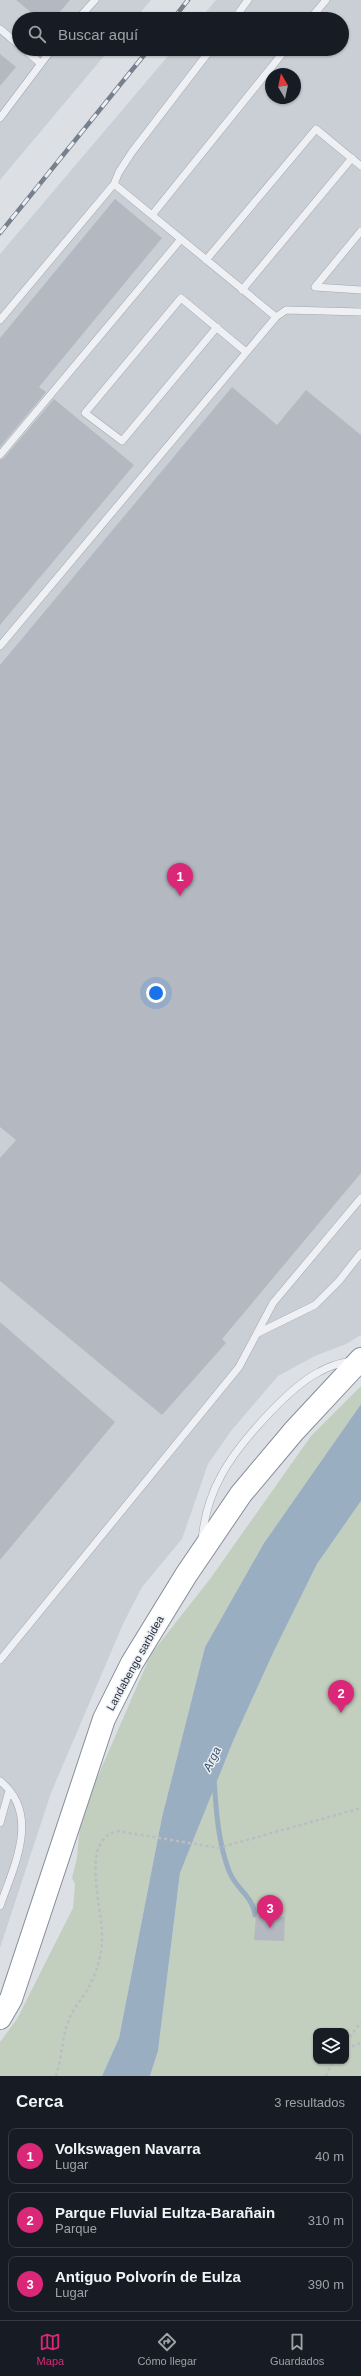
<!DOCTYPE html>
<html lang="es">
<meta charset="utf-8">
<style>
:root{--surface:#171b24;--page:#20242c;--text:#f1f3f6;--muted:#9ea1a6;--line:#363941;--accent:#db2777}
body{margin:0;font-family:Helvetica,sans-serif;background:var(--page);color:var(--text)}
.controls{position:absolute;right:12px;bottom:12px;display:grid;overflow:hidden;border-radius:8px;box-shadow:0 1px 3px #0004}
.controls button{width:36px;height:36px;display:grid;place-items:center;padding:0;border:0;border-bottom:1px solid var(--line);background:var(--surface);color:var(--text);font:20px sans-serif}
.compass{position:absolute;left:265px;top:68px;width:36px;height:36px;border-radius:50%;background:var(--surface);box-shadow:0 1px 3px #0004;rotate:351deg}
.you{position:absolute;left:156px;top:993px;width:14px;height:14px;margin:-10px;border:3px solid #fff;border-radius:50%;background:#1a73e8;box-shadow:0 0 0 6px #1a73e833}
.badge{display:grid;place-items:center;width:26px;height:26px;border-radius:50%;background:var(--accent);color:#fff;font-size:13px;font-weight:700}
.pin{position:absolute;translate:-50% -33px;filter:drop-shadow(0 1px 2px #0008)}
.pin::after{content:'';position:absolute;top:21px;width:14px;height:12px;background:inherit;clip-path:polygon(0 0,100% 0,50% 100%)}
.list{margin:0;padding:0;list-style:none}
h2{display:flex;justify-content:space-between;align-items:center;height:52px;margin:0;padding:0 16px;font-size:17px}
h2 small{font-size:13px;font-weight:400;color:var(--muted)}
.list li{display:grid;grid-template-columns:26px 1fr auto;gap:12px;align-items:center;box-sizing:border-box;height:56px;margin:0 8px 8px;padding:0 8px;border:1px solid var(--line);border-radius:8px}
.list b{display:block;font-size:15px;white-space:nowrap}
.list p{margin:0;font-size:13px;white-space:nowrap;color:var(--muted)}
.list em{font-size:13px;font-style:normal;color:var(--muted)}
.icon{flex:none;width:22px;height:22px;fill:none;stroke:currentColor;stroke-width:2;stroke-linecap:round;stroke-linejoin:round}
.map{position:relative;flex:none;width:361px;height:2076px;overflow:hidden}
.search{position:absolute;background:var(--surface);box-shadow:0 1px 3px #0004;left:12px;right:12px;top:12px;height:44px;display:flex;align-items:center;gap:10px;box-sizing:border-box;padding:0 14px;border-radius:22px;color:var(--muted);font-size:15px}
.sheet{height:244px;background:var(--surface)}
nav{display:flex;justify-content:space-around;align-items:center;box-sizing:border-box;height:56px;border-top:1px solid var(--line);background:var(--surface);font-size:11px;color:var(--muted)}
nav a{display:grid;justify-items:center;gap:2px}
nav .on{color:var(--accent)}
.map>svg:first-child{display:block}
</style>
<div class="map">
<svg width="361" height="2076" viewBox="0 0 361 2076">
<rect width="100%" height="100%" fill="#dce0e5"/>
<path fill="#cacfd6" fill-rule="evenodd" d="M0,0h151l-16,19h-116v30h91l-110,131z
M216,0h145v1335l-15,9 -31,12 -37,20 -47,55 -23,33 -26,75 -40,48 -19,37 -72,169 -51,155v-1694l174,-205h168v-30h-142zM271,74h24v24h-24z"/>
<path fill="#c2cebe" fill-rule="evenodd" d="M361,1386v18l-97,139 -59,104 -43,170 -43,221 -17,38h-102v-34l17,-23 56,-111 2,-24 -3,-6 5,-20 4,-43 70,-161 59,-75 101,-143z
M361,1501v575h-211l8,-25 22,-178 54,-134 40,-88 43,-87zM316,2031h30v30h-30z"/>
<path fill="#9aaec2" d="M361,1404v97l-44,63 -43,87 -40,88 -54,134 -22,178 -8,25h-48l17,-38 43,-221 43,-170 59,-104z"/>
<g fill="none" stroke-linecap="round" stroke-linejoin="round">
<path stroke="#9aaec2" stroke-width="5" d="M214,1779c2,31 4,63 15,92 6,17 24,25 26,44"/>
</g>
<path fill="#b4b9c1" d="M16,0h54l-16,19h-15z
M0,54l16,13 -16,19z
M115,199l47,39 -123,149 7,5 -46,55v-109z
M232,387l45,38 29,-35 55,45v738l-139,166 4,4 -64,72 -162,-134v-123l16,-18 -16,-13v-462z
M54,399l80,66 -134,160v-165l4,-2z
M0,1322l115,100 -115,138z
M256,1915l29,2 -1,24 -30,-1z"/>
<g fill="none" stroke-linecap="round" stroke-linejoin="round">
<g stroke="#a2a7ae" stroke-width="8">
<path id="service" d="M78,19l17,-19
M234,19l14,-19
M310,19l16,-19
M0,29l19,16
M24,49l16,14
M0,118l52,-69
M114,184l5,-12 13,-20 79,-103
M152,215l134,-166
M361,231l-46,56 46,3
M206,260l110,-131 45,37
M242,290l110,-132
M0,320l114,-136 162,133
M217,327l-95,114 -37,-28 96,-115 65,54
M0,455l181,-216
M0,646l276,-329 10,-7 75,2
M258,1333l57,-28 24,-24 22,-28
M202,1540c2,-23 8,-44 19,-64 16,-31 68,-89 98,-104 10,-6 21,-9 32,-11
M0,1660l239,-293 34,-64 88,-105
M0,1781c41,33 14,85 0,125
M0,1823l9,-32"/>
</g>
<g stroke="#858e9a" stroke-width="24">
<path id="trunk" d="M0,2018l11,-19 93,-280 28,-56 54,-88 55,-81 53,-63 67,-72"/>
</g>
<path stroke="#babec4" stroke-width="2.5" stroke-dasharray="3 3" stroke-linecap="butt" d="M346,2042l15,-20
M346,2045l8,1 7,-3
M56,2076c6,-19 6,-41 14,-59 4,-10 13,-19 18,-28 9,-17 15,-37 14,-56 0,-27 -23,-96 17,-102l99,17 143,-40
M326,2076l7,-15"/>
<use href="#service" stroke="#eef0f4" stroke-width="7"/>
<use href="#trunk" stroke="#fff" stroke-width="22"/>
<g stroke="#77808d" stroke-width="4.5">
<path id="rail" d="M173,19l15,-19
M0,233l149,-184"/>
</g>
<use href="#rail" stroke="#ebeef3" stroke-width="3" stroke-dasharray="9" stroke-linecap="butt"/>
</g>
<g text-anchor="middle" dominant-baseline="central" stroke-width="3" stroke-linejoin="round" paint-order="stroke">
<g font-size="11" fill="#272e3a" stroke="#ebeef3">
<text transform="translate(135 1663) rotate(-61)">Landabengo sarbidea</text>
</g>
<g font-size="12" font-style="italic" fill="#364e69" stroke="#ebeef3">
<text transform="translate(212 1759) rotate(-64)">Arga</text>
</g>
</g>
</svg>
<div class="controls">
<button><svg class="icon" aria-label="layers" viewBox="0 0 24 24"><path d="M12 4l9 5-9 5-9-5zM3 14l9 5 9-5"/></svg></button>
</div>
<svg class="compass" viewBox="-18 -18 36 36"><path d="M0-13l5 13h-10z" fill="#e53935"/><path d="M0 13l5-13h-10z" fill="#9ea1a6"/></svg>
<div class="you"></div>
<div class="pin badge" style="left:180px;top:896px">1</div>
<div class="pin badge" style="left:341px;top:1713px">2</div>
<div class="pin badge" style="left:270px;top:1928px">3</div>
<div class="search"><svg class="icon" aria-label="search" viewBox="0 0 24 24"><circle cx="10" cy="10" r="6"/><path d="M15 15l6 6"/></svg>Buscar aquí</div>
</div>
<section class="sheet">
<h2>Cerca<small>3 resultados</small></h2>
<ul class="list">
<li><span class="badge">1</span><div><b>Volkswagen Navarra</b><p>Lugar</p></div><em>40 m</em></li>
<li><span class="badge">2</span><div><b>Parque Fluvial Eultza-Barañain</b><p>Parque</p></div><em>310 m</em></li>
<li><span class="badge">3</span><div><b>Antiguo Polvorín de Eulza</b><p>Lugar</p></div><em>390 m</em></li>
</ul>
</section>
<nav>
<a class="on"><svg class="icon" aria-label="map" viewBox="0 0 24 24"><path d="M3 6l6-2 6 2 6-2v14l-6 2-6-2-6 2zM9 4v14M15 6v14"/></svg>Mapa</a>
<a><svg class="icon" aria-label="directions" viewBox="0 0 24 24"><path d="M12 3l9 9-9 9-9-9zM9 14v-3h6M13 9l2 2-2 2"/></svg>Cómo llegar</a>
<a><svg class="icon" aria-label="saved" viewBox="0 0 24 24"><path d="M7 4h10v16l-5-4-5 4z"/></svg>Guardados</a>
</nav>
